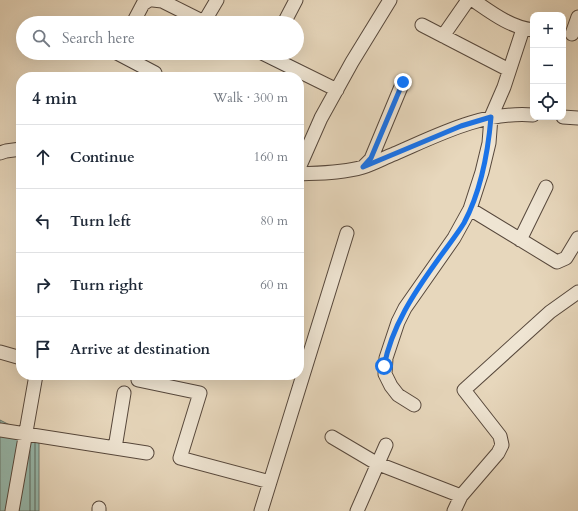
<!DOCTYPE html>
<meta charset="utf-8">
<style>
:root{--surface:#fff;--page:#f2f2f3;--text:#1f2937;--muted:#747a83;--line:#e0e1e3}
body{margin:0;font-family:Cardo,serif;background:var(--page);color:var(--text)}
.controls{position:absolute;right:12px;top:12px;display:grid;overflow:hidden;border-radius:8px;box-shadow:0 4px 16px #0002}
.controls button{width:36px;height:36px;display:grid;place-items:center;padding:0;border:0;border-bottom:1px solid var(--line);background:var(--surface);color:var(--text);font:20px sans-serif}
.stop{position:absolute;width:12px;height:12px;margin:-9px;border:3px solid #1a73e8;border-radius:50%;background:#fff}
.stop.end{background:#1a73e8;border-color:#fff;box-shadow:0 1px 4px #0008}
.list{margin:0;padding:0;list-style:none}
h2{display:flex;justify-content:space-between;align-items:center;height:52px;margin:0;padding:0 16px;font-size:17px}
h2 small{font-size:13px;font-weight:400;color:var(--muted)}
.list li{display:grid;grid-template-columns:26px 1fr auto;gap:12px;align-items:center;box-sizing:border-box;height:64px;padding:0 16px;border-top:1px solid var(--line)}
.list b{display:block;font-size:15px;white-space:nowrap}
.list em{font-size:13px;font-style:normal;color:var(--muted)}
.icon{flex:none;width:22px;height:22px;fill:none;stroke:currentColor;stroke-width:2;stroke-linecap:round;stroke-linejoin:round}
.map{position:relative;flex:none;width:578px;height:511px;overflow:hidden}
.search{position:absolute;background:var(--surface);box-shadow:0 4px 16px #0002;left:16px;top:16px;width:288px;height:44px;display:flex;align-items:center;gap:10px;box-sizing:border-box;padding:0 14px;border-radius:22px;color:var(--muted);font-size:15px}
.panel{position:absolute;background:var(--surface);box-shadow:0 4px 16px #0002;left:16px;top:72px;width:288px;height:308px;border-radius:16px}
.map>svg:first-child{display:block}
</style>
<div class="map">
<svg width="578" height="511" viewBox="0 0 578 511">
<rect width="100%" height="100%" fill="#e7d7bc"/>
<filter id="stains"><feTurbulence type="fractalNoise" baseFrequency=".005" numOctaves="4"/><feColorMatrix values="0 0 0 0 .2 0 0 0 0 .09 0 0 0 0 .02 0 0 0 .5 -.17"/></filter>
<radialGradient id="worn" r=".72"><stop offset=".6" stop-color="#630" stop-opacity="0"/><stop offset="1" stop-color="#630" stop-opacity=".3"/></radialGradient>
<path fill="#97baae" stroke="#6a7a70" d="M0,420l39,20v71h-39z"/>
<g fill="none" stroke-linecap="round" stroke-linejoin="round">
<path stroke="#5f6a60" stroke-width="1" d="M35,443v68
M30,450v61"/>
<g stroke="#57483c" stroke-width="15">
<path id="street" d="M153,0l9,1 42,21 13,-22
M473,0c19,13 37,27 60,30
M133,23l10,-19 6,-4
M284,23l12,-23
M422,25l87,45
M572,34l6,-17
M443,36l25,-36
M117,53l38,20 -2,4
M262,53l75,37
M563,117l15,1
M0,153l6,-2 15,-2
M363,167l8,-8 32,-77
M299,168l22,-50 31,-56 38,-62
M299,174c21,-1 44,-1 64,-7 10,-3 21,-9 31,-13 44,-19 89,-43 139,-39
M470,209l87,53 9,-4 12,-20
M520,240l26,-53
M0,352l21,6
M139,375l-1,5 62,13 -20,65 90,24
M414,405l-16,-10 -7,-9 -6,-12 1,-16 12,-36 7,-14 49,-70 16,-29 12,-37 7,-29 2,-26 13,-30 19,-58
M0,430l147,23
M332,437l44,26 85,33
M115,448l9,-55
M12,511l24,-136
M99,511v-3
M261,511l86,-278
M357,511l29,-66
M454,511l7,-15 37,-43 4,-8 -2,-9 -36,-46 86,-78 28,-20"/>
</g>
<use href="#street" stroke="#efe5d3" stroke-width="13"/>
</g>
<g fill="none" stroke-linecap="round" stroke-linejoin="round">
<path stroke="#1a73e8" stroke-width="5" d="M384,366c8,-40 30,-73 53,-105 9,-13 19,-25 27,-38 17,-32 24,-70 27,-106l-30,9 -98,41 8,-9 32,-76"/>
</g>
<rect width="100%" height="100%" filter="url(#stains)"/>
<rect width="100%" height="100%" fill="url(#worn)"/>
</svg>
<div class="controls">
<button>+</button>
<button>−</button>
<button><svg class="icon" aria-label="locate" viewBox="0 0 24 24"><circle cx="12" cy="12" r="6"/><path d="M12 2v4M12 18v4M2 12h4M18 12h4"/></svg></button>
</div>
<div class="stop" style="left:384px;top:366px"></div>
<div class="stop end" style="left:403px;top:82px"></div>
<div class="search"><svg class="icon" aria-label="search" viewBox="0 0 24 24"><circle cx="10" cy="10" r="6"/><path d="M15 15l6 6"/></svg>Search here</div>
<section class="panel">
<h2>4 min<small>Walk · 300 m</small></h2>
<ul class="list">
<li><svg class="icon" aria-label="ahead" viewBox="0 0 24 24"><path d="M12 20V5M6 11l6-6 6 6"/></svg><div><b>Continue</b></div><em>160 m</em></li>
<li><svg class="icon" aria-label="left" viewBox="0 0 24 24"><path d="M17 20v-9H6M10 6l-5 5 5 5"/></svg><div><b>Turn left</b></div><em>80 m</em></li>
<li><svg class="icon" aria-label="right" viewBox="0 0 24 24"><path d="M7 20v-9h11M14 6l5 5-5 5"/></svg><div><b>Turn right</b></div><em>60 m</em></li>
<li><svg class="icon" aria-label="arrive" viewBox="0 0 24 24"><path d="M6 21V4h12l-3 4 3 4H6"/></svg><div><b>Arrive at destination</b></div></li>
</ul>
</section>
</div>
